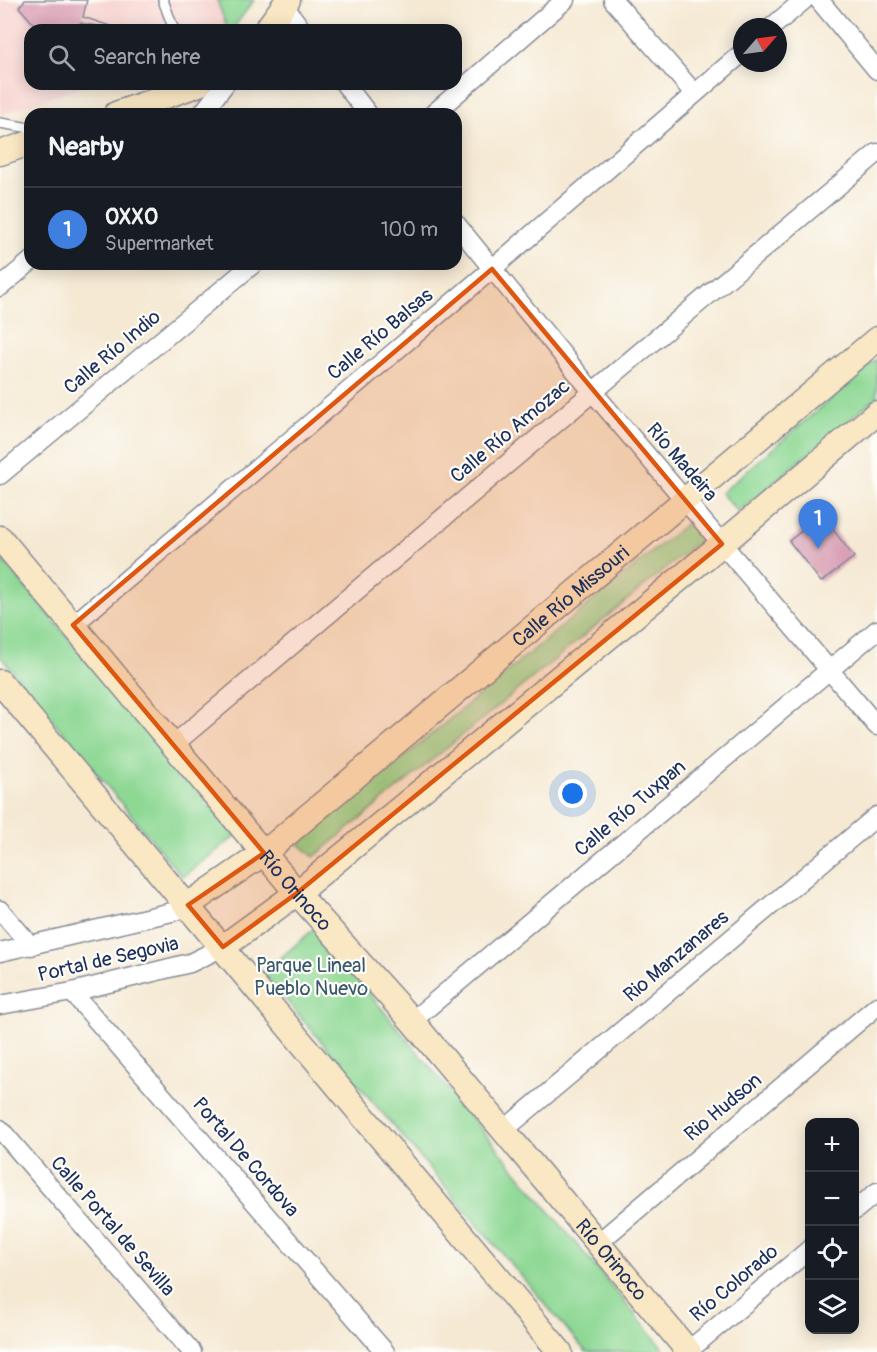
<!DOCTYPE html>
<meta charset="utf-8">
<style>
:root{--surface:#171b24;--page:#20242c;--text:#f1f3f6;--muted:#9ea1a6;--line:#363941;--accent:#d690ce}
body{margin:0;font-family:Pangolin,sans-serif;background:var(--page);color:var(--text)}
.controls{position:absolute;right:18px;bottom:18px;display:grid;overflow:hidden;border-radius:12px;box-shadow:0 3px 15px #0003}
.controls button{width:54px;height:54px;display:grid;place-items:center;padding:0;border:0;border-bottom:2px solid var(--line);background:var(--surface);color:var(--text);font:30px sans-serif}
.compass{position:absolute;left:733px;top:18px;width:54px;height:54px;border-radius:50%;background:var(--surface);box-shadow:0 3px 15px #0003;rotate:62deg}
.you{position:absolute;left:573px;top:794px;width:21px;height:21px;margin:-15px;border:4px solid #fff;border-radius:50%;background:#1a73e8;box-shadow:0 0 0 9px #1a73e833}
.badge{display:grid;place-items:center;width:39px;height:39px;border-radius:50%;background:var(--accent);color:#fff;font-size:20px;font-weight:700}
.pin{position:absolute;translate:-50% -50px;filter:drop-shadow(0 2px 3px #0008)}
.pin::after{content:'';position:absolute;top:32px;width:21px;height:18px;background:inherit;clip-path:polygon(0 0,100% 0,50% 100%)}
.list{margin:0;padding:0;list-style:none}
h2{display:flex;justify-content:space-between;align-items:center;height:78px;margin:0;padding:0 24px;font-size:26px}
h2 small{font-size:20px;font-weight:400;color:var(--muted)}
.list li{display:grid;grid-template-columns:39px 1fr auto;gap:18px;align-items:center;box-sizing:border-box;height:84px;padding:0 24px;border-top:2px solid var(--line)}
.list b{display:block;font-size:22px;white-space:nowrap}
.list p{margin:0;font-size:20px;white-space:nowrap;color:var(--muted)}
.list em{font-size:20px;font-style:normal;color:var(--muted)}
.icon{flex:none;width:33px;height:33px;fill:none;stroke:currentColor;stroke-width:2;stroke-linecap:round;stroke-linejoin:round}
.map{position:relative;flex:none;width:877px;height:1352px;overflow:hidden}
.search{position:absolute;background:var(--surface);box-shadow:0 3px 15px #0003;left:24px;top:24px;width:438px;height:66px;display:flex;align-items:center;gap:15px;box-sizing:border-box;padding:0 21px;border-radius:18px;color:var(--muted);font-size:22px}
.panel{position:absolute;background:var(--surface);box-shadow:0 3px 15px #0003;left:24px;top:108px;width:438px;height:162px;border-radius:18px}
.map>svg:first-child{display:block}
</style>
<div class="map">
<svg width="877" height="1352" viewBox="0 0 877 1352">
<rect width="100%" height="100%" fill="#fdfcf7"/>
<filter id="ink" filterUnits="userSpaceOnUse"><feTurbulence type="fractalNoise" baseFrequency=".0167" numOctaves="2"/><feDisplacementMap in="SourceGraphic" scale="12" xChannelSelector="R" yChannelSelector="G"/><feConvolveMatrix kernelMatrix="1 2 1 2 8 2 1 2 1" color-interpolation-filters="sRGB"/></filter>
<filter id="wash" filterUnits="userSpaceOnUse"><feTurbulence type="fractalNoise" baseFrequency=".008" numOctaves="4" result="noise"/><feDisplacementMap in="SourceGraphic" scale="24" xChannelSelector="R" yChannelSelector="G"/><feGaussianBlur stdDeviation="1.35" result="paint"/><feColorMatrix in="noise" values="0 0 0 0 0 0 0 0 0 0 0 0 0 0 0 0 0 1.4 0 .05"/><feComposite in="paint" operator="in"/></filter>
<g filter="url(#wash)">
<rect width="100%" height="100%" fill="#f5e9d3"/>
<path fill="#f7d0cd" d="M0,0h217l11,30h-198v54h58l-88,31z"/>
<path fill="#8ed894" stroke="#548479" stroke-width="1.5" d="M217,0h37l-22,30h-4z
M877,359v38l-139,115 -17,-19z
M688,522l16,15 -390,320 -15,-13z
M0,557l236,279 -54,41 -182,-221z
M315,928l351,424h-80l-323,-379z"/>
<g id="blocks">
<path fill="#daa0b6" d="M25,0h62l-4,17 39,13 -42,-7 -3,7h-38l-20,-23z
M822,515l32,42 -33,25 -32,-41z"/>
</g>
</g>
<g filter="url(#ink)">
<use href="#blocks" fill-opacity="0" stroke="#888c98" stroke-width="1.5"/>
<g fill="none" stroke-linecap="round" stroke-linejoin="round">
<g stroke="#888c98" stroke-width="12">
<path id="lane" d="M163,0l11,30
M0,123l30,5"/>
</g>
<g stroke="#888c98" stroke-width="21">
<path id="street" d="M613,0l81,93
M819,0l58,70
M284,6l18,24
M772,27l32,-27
M345,84l23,30
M202,114l23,-30
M433,114l132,-114
M456,224l136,167 285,335
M0,287l30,-25
M0,475l253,-211
M73,625l419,-356 250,-216
M173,745l704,-592
M0,910l31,36
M0,952l176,-41 12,-6
M72,992l313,360
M0,1005l72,-13 118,-29 33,-16
M412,1021l465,-391
M0,1129l192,223
M504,1130l373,-314
M854,1211l23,-19
M598,1243l279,-237
M688,1351l122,-102"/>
</g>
<g stroke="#888c98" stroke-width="27">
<g id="secondary">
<path d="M266,30l22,-30"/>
<path d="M116,114l83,-30"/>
<path d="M0,153l30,-10"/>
<path id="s1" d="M0,538l297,355 115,128 277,331"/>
<path d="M0,682l560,670"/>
<path id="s2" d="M188,905l76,-52 613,-514"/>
<path d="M223,947l74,-54 425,-349 155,-131"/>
</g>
</g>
<use href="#lane" stroke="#fff" stroke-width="9"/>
<use href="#street" stroke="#fff" stroke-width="18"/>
<use href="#secondary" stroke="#fae7c3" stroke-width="24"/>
</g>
</g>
<path fill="#de5710" fill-opacity="0.2" stroke="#de5710" stroke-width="4.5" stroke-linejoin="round" d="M492,269l230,275 -425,349 -74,54 -35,-42 76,-52 -191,-228z"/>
<g text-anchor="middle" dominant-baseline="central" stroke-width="4.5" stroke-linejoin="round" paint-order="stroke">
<g font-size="20" fill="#1b2f5e" stroke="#fdfcf7">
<text transform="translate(380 334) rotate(-40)">Calle Río Balsas</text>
<text transform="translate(112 352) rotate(-40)">Calle Río Indio</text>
<text transform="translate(510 431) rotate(-40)">Calle Río Amozac</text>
<text transform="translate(682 462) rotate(49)">Río Madeira</text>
<text stroke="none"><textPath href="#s2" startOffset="492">Calle Río Missouri</textPath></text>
<text transform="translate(630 808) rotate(-40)">Calle Río Tuxpan</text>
<text stroke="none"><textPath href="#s1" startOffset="460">Río Orinoco</textPath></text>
<text transform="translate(676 956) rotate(-40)">Rio Manzanares</text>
<text transform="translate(108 959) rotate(-13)">Portal de Segovia</text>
<text transform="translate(723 1107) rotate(-40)">Rio Hudson</text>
<text transform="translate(246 1157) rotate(49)">Portal De Cordova</text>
<text transform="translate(113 1226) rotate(49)">Calle Portal de Sevilla</text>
<text stroke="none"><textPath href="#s1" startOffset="946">Río Orinoco</textPath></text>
<text transform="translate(734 1283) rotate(-40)">Río Colorado</text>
</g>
<g font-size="20" fill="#38596c" stroke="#fdfcf7">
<text x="311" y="965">Parque Lineal<tspan x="311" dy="23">Pueblo Nuevo</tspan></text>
</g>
</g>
</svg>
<div class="controls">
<button>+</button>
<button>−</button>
<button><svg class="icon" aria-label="locate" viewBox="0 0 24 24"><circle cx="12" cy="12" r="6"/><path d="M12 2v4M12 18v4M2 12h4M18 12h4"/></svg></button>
<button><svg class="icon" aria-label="layers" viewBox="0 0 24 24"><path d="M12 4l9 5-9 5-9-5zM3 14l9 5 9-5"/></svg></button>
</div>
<svg class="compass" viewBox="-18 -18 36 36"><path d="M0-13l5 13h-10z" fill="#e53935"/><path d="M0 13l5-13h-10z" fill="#9ea1a6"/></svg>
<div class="you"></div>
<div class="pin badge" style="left:818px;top:549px;background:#3f7fe0">1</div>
<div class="search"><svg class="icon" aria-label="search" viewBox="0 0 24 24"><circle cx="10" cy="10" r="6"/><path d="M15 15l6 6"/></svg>Search here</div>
<section class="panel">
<h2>Nearby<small></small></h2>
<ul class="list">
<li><span class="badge" style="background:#3f7fe0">1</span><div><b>OXXO</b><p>Supermarket</p></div><em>100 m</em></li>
</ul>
</section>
</div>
